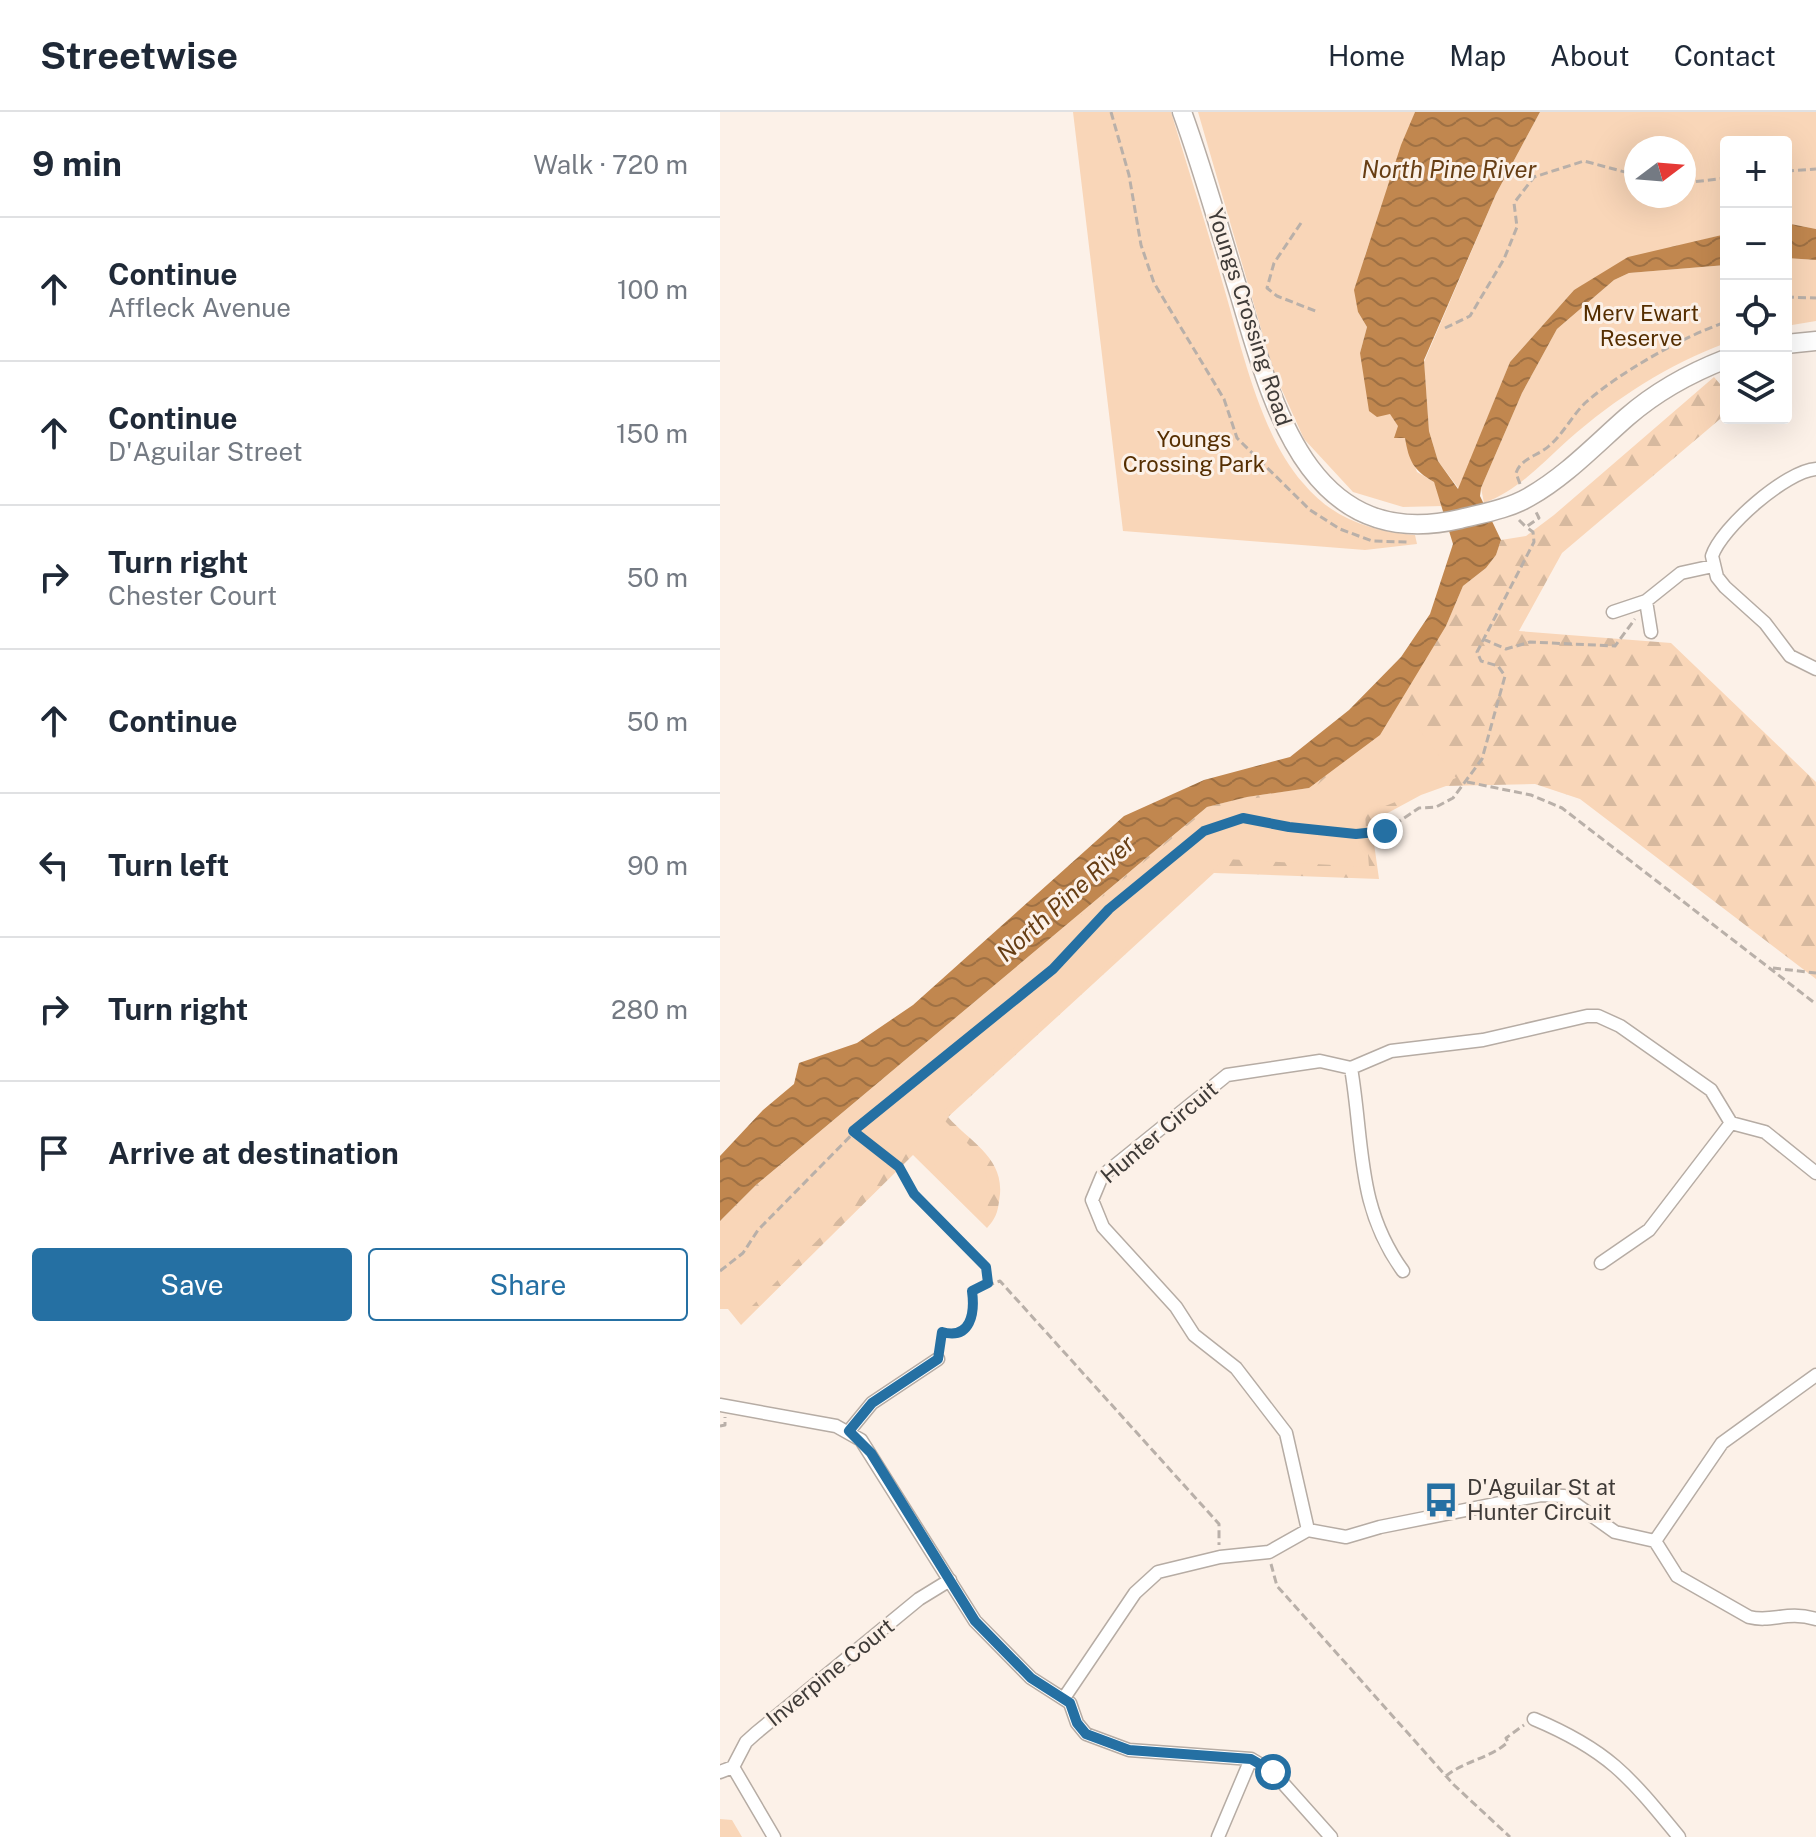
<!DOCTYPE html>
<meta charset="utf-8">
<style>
:root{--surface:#fff;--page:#f2f2f3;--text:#1f2937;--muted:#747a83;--line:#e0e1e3;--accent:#2570a3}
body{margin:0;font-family:"Public Sans",sans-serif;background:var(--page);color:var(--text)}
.controls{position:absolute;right:24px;top:24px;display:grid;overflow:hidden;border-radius:8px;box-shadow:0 8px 32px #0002}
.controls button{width:72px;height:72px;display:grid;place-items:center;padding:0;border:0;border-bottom:2px solid var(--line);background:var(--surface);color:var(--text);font:40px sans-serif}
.compass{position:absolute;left:904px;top:24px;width:72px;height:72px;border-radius:50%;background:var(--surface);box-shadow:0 8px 32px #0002;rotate:74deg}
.stop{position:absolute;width:24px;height:24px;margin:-18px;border:6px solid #2570a3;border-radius:50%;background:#fff}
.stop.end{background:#2570a3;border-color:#fff;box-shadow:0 2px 8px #0008}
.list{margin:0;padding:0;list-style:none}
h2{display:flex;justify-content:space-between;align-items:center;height:104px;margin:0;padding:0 32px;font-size:34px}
h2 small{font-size:26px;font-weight:400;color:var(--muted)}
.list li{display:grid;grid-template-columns:52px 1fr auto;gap:24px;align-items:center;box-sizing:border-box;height:144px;padding:0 32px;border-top:2px solid var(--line)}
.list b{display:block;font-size:30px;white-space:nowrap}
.list p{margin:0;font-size:26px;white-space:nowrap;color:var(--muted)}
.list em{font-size:26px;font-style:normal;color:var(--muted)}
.actions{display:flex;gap:16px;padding:24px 32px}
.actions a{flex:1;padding:18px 0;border:2px solid var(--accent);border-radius:8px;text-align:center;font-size:28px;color:var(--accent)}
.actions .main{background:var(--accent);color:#fff}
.icon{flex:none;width:44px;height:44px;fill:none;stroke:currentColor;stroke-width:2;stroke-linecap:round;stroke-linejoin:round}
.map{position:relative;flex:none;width:1096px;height:1725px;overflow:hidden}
header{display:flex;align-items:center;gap:48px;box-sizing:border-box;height:112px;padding:0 40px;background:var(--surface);border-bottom:2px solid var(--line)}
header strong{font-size:38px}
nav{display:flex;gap:44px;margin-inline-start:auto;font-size:28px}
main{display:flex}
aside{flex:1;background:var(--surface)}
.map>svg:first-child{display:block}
</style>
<header>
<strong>Streetwise</strong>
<nav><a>Home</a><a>Map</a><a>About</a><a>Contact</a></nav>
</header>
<main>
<aside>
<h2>9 min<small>Walk · 720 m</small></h2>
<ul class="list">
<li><svg class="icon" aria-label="ahead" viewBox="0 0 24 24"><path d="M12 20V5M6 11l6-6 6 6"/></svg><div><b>Continue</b><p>Affleck Avenue</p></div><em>100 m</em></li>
<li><svg class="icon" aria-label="ahead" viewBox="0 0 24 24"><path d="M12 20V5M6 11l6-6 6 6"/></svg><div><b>Continue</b><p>D'Aguilar Street</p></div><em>150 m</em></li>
<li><svg class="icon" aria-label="right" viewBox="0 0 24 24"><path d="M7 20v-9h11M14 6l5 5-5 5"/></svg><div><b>Turn right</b><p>Chester Court</p></div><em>50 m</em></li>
<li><svg class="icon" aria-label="ahead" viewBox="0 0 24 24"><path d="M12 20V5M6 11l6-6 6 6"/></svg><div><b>Continue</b></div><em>50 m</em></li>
<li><svg class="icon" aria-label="left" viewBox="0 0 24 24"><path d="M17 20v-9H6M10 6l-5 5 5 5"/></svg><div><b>Turn left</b></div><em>90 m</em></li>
<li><svg class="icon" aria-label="right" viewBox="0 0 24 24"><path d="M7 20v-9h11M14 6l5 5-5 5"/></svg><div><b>Turn right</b></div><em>280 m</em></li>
<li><svg class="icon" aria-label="arrive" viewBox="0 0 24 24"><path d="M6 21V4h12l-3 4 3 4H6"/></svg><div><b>Arrive at destination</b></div></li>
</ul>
<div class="actions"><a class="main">Save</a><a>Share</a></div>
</aside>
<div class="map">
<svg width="1096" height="1725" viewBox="0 0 1096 1725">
<defs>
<pattern id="forest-firs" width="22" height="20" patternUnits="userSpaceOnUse" patternTransform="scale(2)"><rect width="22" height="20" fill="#f9d6b8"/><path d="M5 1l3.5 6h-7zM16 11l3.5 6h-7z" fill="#d6b99f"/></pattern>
<pattern id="water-waves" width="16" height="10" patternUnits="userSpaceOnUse" patternTransform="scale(2)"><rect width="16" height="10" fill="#c1874f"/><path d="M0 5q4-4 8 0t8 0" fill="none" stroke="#9e7043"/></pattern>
</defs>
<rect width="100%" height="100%" fill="#fcf1e8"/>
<path fill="url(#forest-firs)" d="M994,265l12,14v23l-164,139 -43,78 152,12 145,139v197l-236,-180 -45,-15 -89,2 -25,9 -50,27 8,57 -165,-6 -266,244c22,25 55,40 52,77 -2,15 -2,22 -13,34l-74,-73 -172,170 -13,-16h-8v-88l36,-36 451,-378 39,-10 63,-9 137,-162 17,-40 23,-18 10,-13 5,-15 25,-4 28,-21z"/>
<path fill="#f9d6b8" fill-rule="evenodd" d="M353,0h98c17,57 35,112 51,169 19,63 37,152 81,202 30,36 67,48 112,52l2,9 -52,6 -242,-19z
M478,0h217l-50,143 -7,57 9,15 -7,26 45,85 12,34 17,10 9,24 -40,1 -50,-15 -49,-53 -31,-69z
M820,0h276v117l-30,-6v-81h-60v92l-44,11 -108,45 -64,72 -51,127 -21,-28 -9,-30 -5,-69 72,-168zM916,36h48v48h-48z
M1066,146l30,2v61l-30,5z
M1006,153v78c-59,22 -110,55 -158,97 -27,24 -49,50 -84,63l-3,-15 41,-95 35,-64 57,-49 15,-7z
M682,595l54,71 -91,36 4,53 -144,-8 -286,256 41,41 12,38 -9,24 -69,-75 -171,172 -23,-12v-75l83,-79 403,-339 30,-9 76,-11z
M0,1707l12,1 10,17h-22z"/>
<path fill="url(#water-waves)" d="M695,0h125l-44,82 -72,166 5,71 9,30 20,28 52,-127 64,-72 54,-33 98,-23v31l-97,8 -15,7 -57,49 -35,64 -41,95 -1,8 21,44 -5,15 -10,13 -23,18 -17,40 -66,109 -71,53 -62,9 -40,10 -451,378 -36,36v-65l43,-46 31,-26 5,-21 58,-20 56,-38 211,-189 80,-36 86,-23 59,-47 52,-53 29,-43 23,-70 -19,-62c-21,-12 -25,-21 -29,-44h-11l4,-12 -8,-12 -13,3 -8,-6 -9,-58 7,-26 -9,-15 -4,-22 47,-145z
M1066,111l30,6v31l-30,-2z"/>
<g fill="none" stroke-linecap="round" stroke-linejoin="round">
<g stroke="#b6aca4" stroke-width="15">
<path id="street" d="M1096,357c-30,2 -95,59 -104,87l5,21 8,10 40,36 25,33 26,13
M926,489l35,-28 32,-7
M893,500l33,-11 5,31
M631,956c13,77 5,138 52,203
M881,1151l48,-33 82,-107
M0,1293l116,21 25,14 114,181 56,57 39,25 7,20 9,11 43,16 122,9 22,13 58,65
M129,1319l23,-28 66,-44
M588,1418l-22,-97 -50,-65 -42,-33 -18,-28 -73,-80 -11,-27 10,-24 125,-101 93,-14 31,7 40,-17 92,-11 104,-24h11l22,10 91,64 20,33 34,9 51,41
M935,1429l67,-98 94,-68
M344,1586l71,-105 23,-21 62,-15 49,-5 39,-22 38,7 34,-10 161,-32 23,1 51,36 40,9 22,35 72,41c24,6 37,-7 67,2
M814,1607c74,31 95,57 145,118
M13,1655l41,70
M0,1660l13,-5 13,-25 10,-9 163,-134 31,-19
M498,1725l33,-78"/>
</g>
<g stroke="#b6aca4" stroke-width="21">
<path id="secondary" d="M462,0c22,60 39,123 58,184 33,111 70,258 220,223 24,-6 48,-10 69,-22 37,-21 66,-52 98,-80 30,-26 63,-44 99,-58
M1066,232l30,-3"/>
</g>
<path stroke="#b9b0a9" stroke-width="3" stroke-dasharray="8 4" stroke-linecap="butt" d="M391,0l18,63 12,70 13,38 70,116 13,39 73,72 30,19 32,12 35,1
M1066,59l30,-2
M964,71l42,-5
M581,111l-27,40 -7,25 10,8 41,16
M1066,185l30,1
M725,216l25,-12 34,-57 13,-32 -3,-24 20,-26 50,-16 52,14
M800,372l-4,-11c5,-15 22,-17 33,-27 14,-12 23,-30 36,-43 35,-31 97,-66 141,-81
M799,408l7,7 13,-9 -3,-6
M763,527l23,10 24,-7 85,4 20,-27
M747,670l64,13 31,13 254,196
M1053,856l43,5
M133,1019l46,36 15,27 72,73 2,16
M0,1159l23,-18 15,-23 124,-126 171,-135 56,-60 95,-78 39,-13 46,9 67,7 29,-3 34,-23 17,-1 17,-9 29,-39 23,-83 -7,-10 -17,-5 -4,-9 57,-110 -1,-10 -7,-5
M220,1236l2,-16c18,5 24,-4 33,-18l-3,-23 28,-10 219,243v21
M0,1314l5,-1v-8
M551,1452l6,22 177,199 56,52
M726,1664c20,-16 43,-17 62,-34l-2,-4 18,-13"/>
<use href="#street" stroke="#fff" stroke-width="12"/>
<use href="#secondary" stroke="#fff" stroke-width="18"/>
</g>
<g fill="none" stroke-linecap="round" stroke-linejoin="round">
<path stroke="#2570a3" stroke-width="10" d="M553,1660l-22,-13 -122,-9 -43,-16 -9,-11 -7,-20 -39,-25 -56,-57 -104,-168 -22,-22 23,-28 66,-44 4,-27c29,8 33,-19 30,-41l16,-8 -2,-16 -72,-73 -15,-27 -46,-36 200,-162 56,-60 95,-78 39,-13 46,9 67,7 29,-3"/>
</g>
<defs>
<g id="bus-bare" transform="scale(2.76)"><path d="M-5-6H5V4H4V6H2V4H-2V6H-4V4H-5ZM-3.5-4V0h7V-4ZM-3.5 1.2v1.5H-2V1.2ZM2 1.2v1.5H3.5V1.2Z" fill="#2570a3" stroke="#fcf1e8" stroke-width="2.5" paint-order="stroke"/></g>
</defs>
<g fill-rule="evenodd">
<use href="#bus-bare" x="721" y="1388"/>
</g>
<g text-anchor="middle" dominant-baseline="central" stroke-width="6" stroke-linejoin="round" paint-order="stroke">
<g font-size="22" fill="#552e00" stroke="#fcf1e8">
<text x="921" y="201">Merv Ewart<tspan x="921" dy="25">Reserve</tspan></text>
<text x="474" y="327">Youngs<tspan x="474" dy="25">Crossing Park</tspan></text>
</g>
<g font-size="22" fill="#3f3b38" stroke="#fcf1e8">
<text transform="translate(530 205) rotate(72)">Youngs Crossing Road</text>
<text transform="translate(439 1020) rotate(-40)">Hunter Circuit</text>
<text transform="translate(110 1560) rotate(-39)">Inverpine Court</text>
</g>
<g font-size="22" fill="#3f3b38" stroke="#fcf1e8" text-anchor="start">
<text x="747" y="1375">D'Aguilar St at<tspan x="747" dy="25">Hunter Circuit</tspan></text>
</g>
<g font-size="24" font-style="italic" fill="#673e14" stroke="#fcf1e8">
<text x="729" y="57">North Pine River</text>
<text transform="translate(345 786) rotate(-42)">North Pine River</text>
</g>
</g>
</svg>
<div class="controls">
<button>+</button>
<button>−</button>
<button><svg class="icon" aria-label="locate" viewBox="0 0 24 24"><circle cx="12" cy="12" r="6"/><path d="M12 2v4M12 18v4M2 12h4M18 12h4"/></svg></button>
<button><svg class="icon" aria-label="layers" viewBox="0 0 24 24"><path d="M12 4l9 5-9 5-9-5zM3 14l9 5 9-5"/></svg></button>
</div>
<svg class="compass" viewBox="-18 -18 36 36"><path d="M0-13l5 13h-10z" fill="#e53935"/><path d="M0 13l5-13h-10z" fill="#747a83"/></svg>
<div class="stop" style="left:553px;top:1660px"></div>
<div class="stop end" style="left:665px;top:719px"></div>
</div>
</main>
